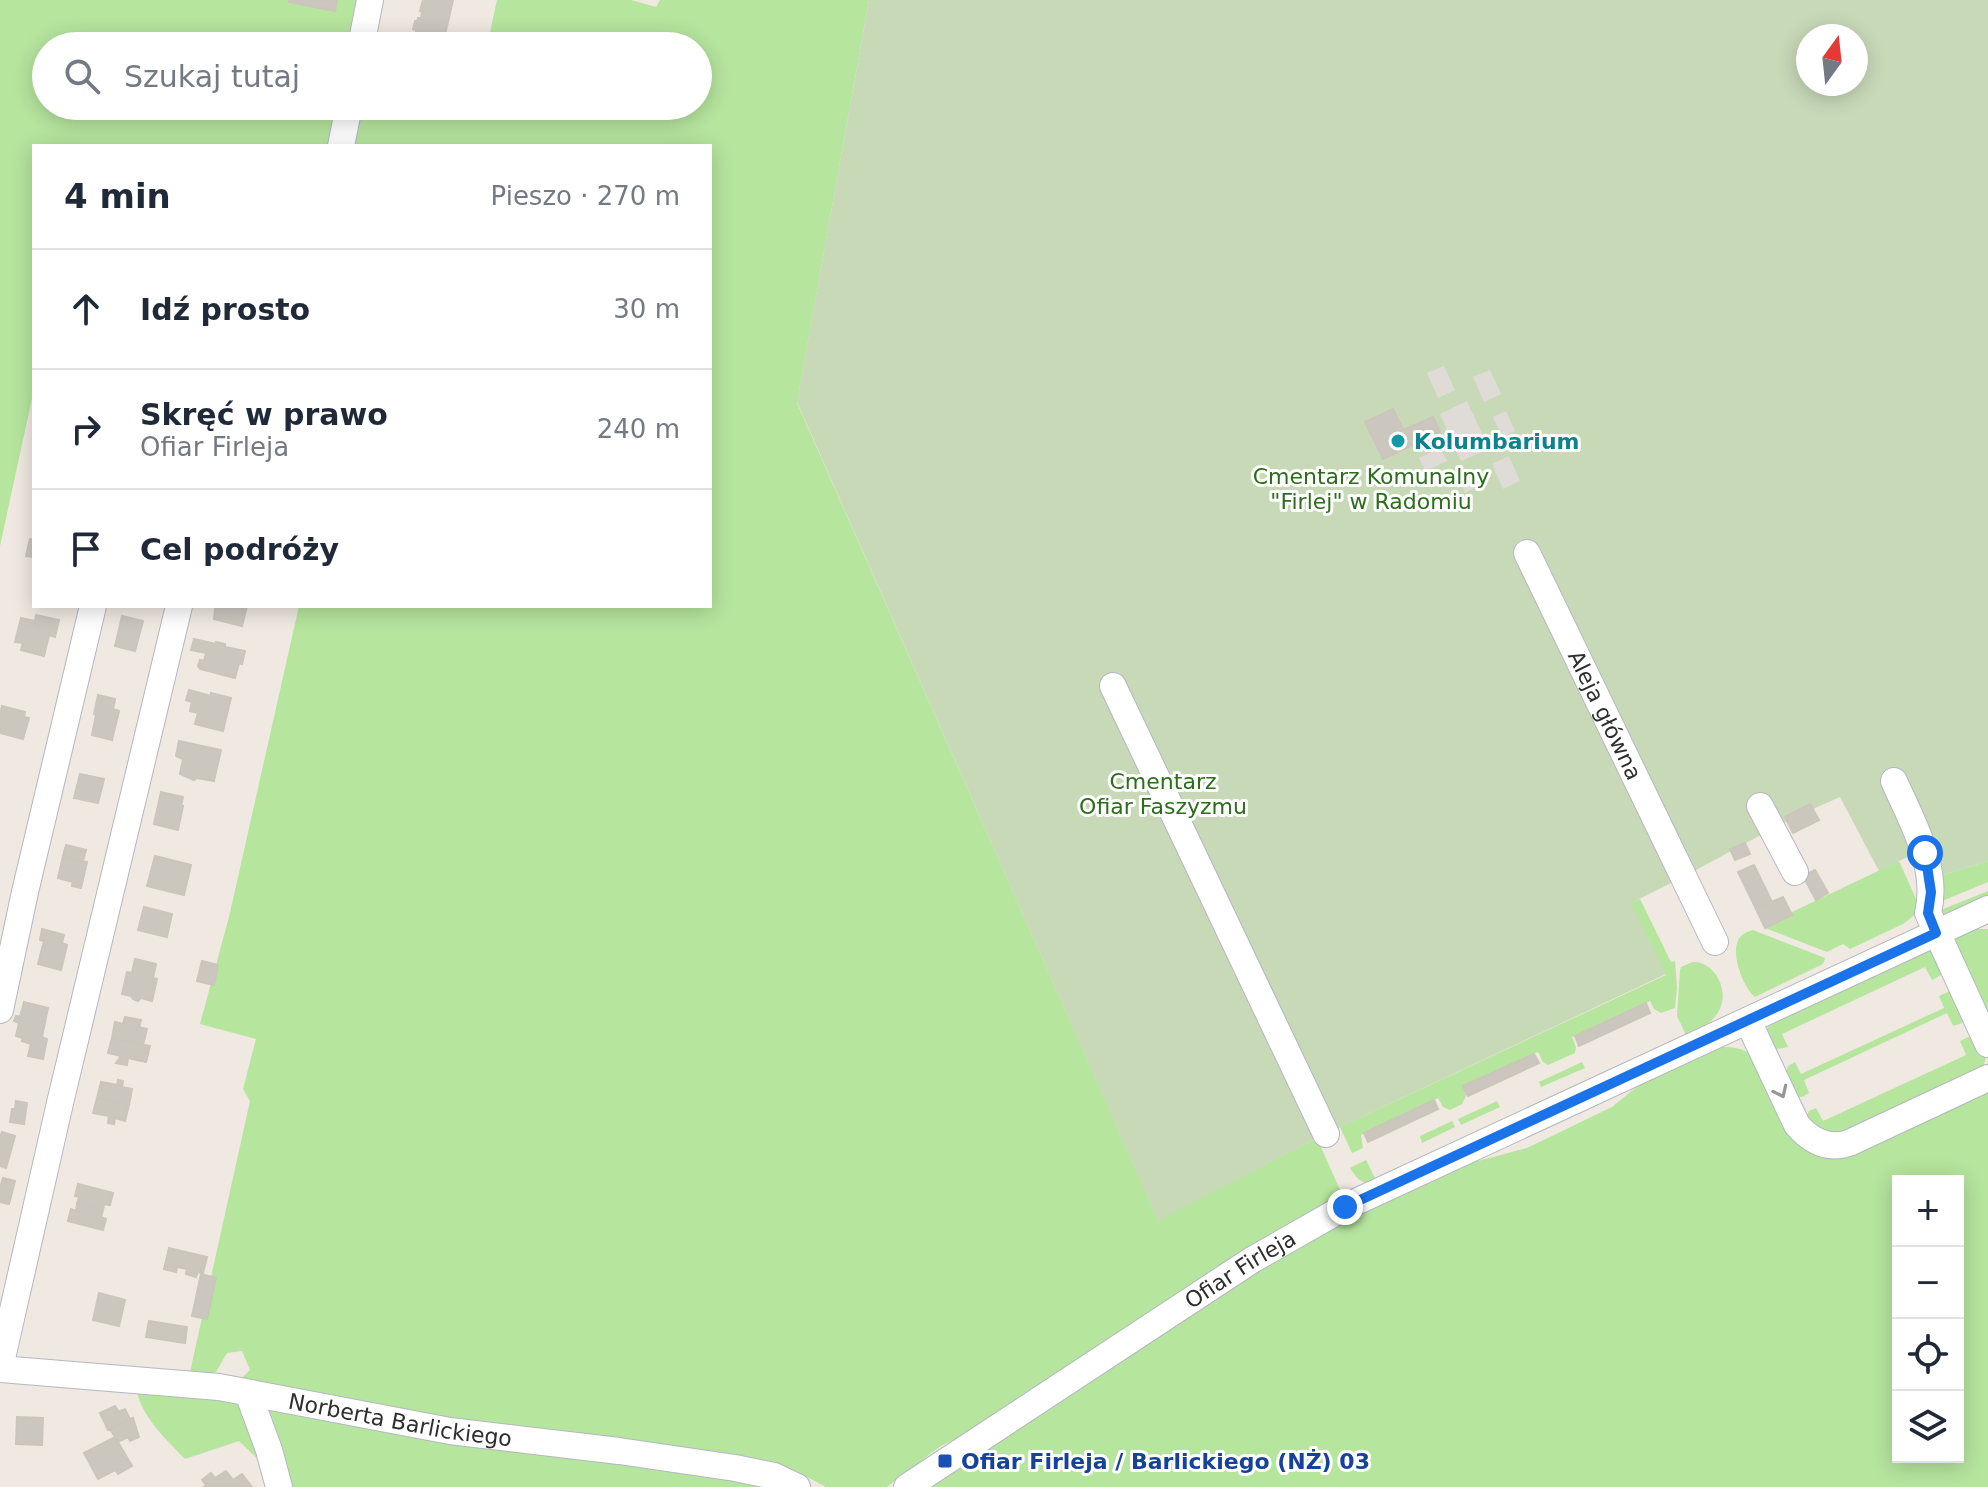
<!DOCTYPE html>
<html lang="pl">
<meta charset="utf-8">
<style>
:root{--surface:#fff;--page:#f2f2f3;--text:#1f2937;--muted:#747a83;--line:#e0e1e3}
body{margin:0;font-family:"DejaVu Sans",sans-serif;background:var(--page);color:var(--text)}
.controls{position:absolute;right:24px;bottom:24px;display:grid;overflow:hidden;border-radius:0px;box-shadow:0 4px 20px #0003}
.controls button{width:72px;height:72px;display:grid;place-items:center;padding:0;border:0;border-bottom:2px solid var(--line);background:var(--surface);color:var(--text);font:40px sans-serif}
.compass{position:absolute;left:1796px;top:24px;width:72px;height:72px;border-radius:50%;background:var(--surface);box-shadow:0 4px 20px #0003;rotate:15deg}
.stop{position:absolute;width:24px;height:24px;margin:-18px;border:6px solid #1a73e8;border-radius:50%;background:#fff}
.stop.end{background:#1a73e8;border-color:#fff;box-shadow:0 2px 8px #0008}
.list{margin:0;padding:0;list-style:none}
h2{display:flex;justify-content:space-between;align-items:center;height:104px;margin:0;padding:0 32px;font-size:34px}
h2 small{font-size:26px;font-weight:400;color:var(--muted)}
.list li{display:grid;grid-template-columns:52px 1fr auto;gap:24px;align-items:center;box-sizing:border-box;height:120px;padding:0 32px;border-top:2px solid var(--line)}
.list b{display:block;font-size:30px;white-space:nowrap}
.list p{margin:0;font-size:26px;white-space:nowrap;color:var(--muted)}
.list em{font-size:26px;font-style:normal;color:var(--muted)}
.icon{flex:none;width:44px;height:44px;fill:none;stroke:currentColor;stroke-width:2;stroke-linecap:round;stroke-linejoin:round}
.map{position:relative;flex:none;width:1988px;height:1487px;overflow:hidden}
.search{position:absolute;background:var(--surface);box-shadow:0 4px 20px #0003;left:32px;top:32px;width:680px;height:88px;display:flex;align-items:center;gap:20px;box-sizing:border-box;padding:0 28px;border-radius:44px;color:var(--muted);font-size:30px}
.panel{position:absolute;background:var(--surface);box-shadow:0 4px 20px #0003;left:32px;top:144px;width:680px;height:464px;border-radius:0px}
.map>svg:first-child{display:block}
</style>
<div class="map">
<svg width="1988" height="1487" viewBox="0 0 1988 1487">
<rect width="100%" height="100%" fill="#efe9e1"/>
<path fill="#b6e59e" fill-rule="evenodd" d="M0,0h381l-10,46h-325v60h652v-60h-211l10,-46h134l25,7 4,-7h209l-72,403 361,817 159,-82 23,52 -1,5 -5,8 -361,227 -34,17 -52,40h-61l-19,-10 -7,10h-513l-48,-46 -54,18c-20,-21 -43,-41 -49,-71l87,8 27,-26 -8,-19 -15,2 -11,19 -14,4 -12,-4 60,-271 -7,-12 13,-50 -56,-15 29,-107 70,-311h411v-460h-676v243l-34,157z
M1899,861l22,49 -18,14 -53,25 -7,-5 -16,8 -62,-24 26,-13 -1,-2z
M1988,861v21l-48,20v-26z
M1988,891v7l-45,18 -7,-4z
M1640,899l31,63 4,-1 2,27 -2,20 -14,5 -7,-4 -4,-8 -78,36 4,10 -1,6 -27,12 -5,-3 -5,-10 -74,34 3,8 -5,10 -12,6 -7,-3 -5,-9 -77,37 2,13 -11,5 -12,-26 326,-152 -36,-72z
M1974,929h14v92l-38,-83z
M1753,930l72,28 -2,6 -68,33c-12,-9 -27,-48 -14,-61 3,-3 8,-5 12,-6z
M1932,950l11,24 -11,6 -7,-13 -143,67 6,13 -12,2 -6,-3 -4,-16 5,-8 151,-71z
M1693,962c20,-1 35,25 28,44 -5,15 -21,24 -34,31l-10,-21 3,-46 1,-3z
M1950,991l16,28 -4,4 -9,3 -6,-13 -143,67 5,13 -7,4 -7,-1 -10,-22 3,-8 7,-4 6,12 143,-66 -5,-12z
M1968,1037l12,4 6,16 -3,11 -146,69 -11,-1 -20,-19 3,-6 7,-3 7,13 143,-66 -6,-14z
M1722,1047c15,0 23,2 35,12l51,88 180,-59v399h-1064l387,-253 164,-77 3,4 49,-13 85,-41 27,-22 58,-33zM1898,1181h60v276h-60z
M1582,1062l3,6 -44,19 -2,-5z
M1497,1101l3,6 -39,18 -3,-6z
M1452,1121l3,6 -33,16 -2,-7z
M1366,1160l11,22c-14,4 -20,-3 -27,-14z"/>
<path fill="#c8d9b8" fill-rule="evenodd" d="M869,0h1119v861l-67,21 -12,-26 -30,15 -39,-74 -27,12 -3,-5 -25,13 2,4 -104,56 -52,26 35,71 -349,164 -159,83 -361,-819zM1808,36h48v48h-48z"/>
<path fill="#dfdcd8" d="M1444,366l11,24 -17,8 -11,-25z
M1490,370l11,24 -17,8 -11,-25z
M1467,401l22,48 -28,12 -21,-47z
M1506,411l9,20 -13,6 -9,-20z
M1440,448l7,13 -22,10 -6,-13z
M1509,456l11,25 -17,8 -11,-25z
M1472,471l7,15 -14,7 -7,-16z"/>
<path fill="#cbc7bf" stroke="#cbc5ba" stroke-width="2" d="M289,0h48l-2,11 -46,-9z
M423,0h30l-9,39 -28,-7v-2l-3,-1 2,-8 2,1 1,-4h3l1,-6 -2,-1z
M1393,409l10,21 30,-13 7,15 -57,27 -18,-37z
M30,539l4,1v17l-8,-1z
M218,606h29l-5,20 -28,-7 1,-10z
M36,615l23,5 -4,17 -6,-2 -5,21 -23,-6 2,-7 -8,-1 6,-24 14,3z
M122,616l21,5 -8,30 -20,-5z
M194,639l22,5v-2l9,2v3l20,4 -3,13 -3,-1 -4,15 -35,-9 -2,-3 2,-6 4,1 2,-8 -15,-3z
M189,690l22,6v-3l20,5 -8,33 -28,-7 3,-11 -8,-2 2,-9 -6,-2z
M98,695l17,4 -2,10 6,2 -7,29 -20,-5 4,-20 -2,-1z
M2,706l23,6 -1,5 5,1 -6,21 -23,-6v-18z
M179,741l42,9 -7,31 -17,-3 -3,2 -14,-6 3,-15 -7,-3z
M80,774l24,5 -6,24 -24,-5z
M161,792l22,5 -2,9h2l-5,24 -24,-6z
M1810,804l9,16 -26,13 -8,-16z
M1745,843l5,11 -15,6 -5,-11z
M66,845l20,5 -3,11 -20,-5z
M63,856l24,6 -6,26 -9,-2 1,-4 -15,-4z
M155,856l36,9 -7,30 -37,-9z
M1754,865l18,37 -16,7 -18,-37z
M1815,870l13,23 -12,7 -13,-24z
M1783,897l9,18 -27,13 -9,-19z
M144,907l28,7 -5,23 -29,-7z
M42,929l22,6 -2,8 5,2 -6,25 -23,-6 6,-23 -4,-1z
M135,959l21,5 -3,14 4,1 -5,22 -11,-3 -3,3 -5,-2 -2,-3 -9,-2 5,-22 5,1z
M202,961l16,4 -4,20 -17,-4z
M24,1002l24,6 -6,29 5,2 -4,20 -15,-3 3,-12 -9,-3 1,-3 -7,-2 3,-13 -5,-2 2,-5 4,1z
M1646,1003l4,10 -71,33 -4,-10z
M125,1017l16,3 -2,7 8,2 -4,16 -31,-7 3,-16 8,2z
M112,1038l38,8 -4,16 -18,-4 -1,7 -11,-2 5,-7 -13,-3z
M1534,1054l5,9 -71,33 -5,-10z
M118,1080l5,1 -1,6 10,2 -3,16 -32,-7 4,-16 16,3z
M97,1098l32,7 -4,16 -10,-3 -1,6 -6,-1 1,-7 -16,-3z
M1434,1100l4,9 -70,33 -4,-9z
M16,1101l11,2 -3,21 -14,-2 2,-13h3z
M2,1132l13,4 -5,18 -10,-3v-14z
M0,1151l10,3 -4,14 -6,-2z
M3,1178l12,3 -6,23 -9,-2v-14z
M78,1184l35,9 -3,12 -6,-1 -1,6 -26,-6 2,-7 -4,-1z
M77,1204l26,6 -2,7 5,2 -3,11 -35,-9 3,-12 5,2z
M169,1248l38,9 -4,16 -5,-1 -2,5 -10,-3 1,-5 -10,-2 -1,5 -12,-3z
M201,1274l15,4 -9,41 -15,-3z
M99,1293l26,7 -6,26 -26,-6z
M149,1321l38,6 -2,16 -39,-6z
M115,1406l4,6 6,-3 5,10 -22,11 -8,-17z
M17,1417l26,1 -1,27 -26,-1z
M133,1418l6,19 -9,4 -2,-4 -10,5 -8,-13z
M115,1437l17,29 -14,8 -3,-4 -17,9 -14,-26z
M226,1471l7,9 9,-6 10,13h-48l2,-2 -4,-5 9,-7 4,5z"/>
<g fill="none" stroke-linecap="round" stroke-linejoin="round">
<g stroke="#b4b7c1" stroke-width="28">
<g id="minor">
<path d="M361,46l9,-46"/>
<path d="M341,146l8,-40"/>
<path id="s1" d="M1527,553l188,389"/>
<path d="M1113,686l213,448"/>
<path d="M1894,781c18,41 45,86 34,132l60,131"/>
<path d="M1760,806l35,66"/>
<path d="M0,1010l25,-118 68,-286"/>
<path d="M1748,1021l49,104c14,16 31,25 52,18l139,-65"/>
<path d="M0,1367l60,-264 119,-497"/>
<path id="s2" d="M0,1369l219,18 231,44 169,20 116,17 39,8 23,11"/>
<path d="M248,1393l21,57 10,37"/>
<path id="s3" d="M907,1487l345,-227 93,-53 643,-298"/>
</g>
</g>
<use href="#minor" stroke="#fff" stroke-width="26"/>
</g>
<defs><path id="oneway-chevron" d="M-2-3.5L2.5 0L-2 3.5" fill="none" stroke-width="1.6" stroke-linecap="round" stroke-linejoin="round" transform="scale(2)"/></defs>
<use stroke="#969696" href="#oneway-chevron" transform="translate(1781 1092) rotate(65)"/>
<g fill="none" stroke-linecap="round" stroke-linejoin="round">
<path stroke="#1a73e8" stroke-width="10" d="M1345,1207l591,-274 -8,-20 3,-21 -6,-39"/>
</g>
<circle fill="#0f9aa8" stroke="#fff" stroke-width="3" cx="1398" cy="441" r="8"/>
<rect fill="#1a4fb4" stroke="#fff" stroke-width="3" x="937" y="1453" width="16" height="16" rx="4"/>
<g text-anchor="middle" dominant-baseline="central" stroke-width="6" stroke-linejoin="round" paint-order="stroke">
<g font-size="22" font-weight="bold" fill="#0d838f" stroke="#fff" text-anchor="start">
<text x="1414" y="441">Kolumbarium</text>
</g>
<g font-size="22" fill="#2c6e1b" stroke="#fff">
<text x="1371" y="476">Cmentarz Komunalny<tspan x="1371" dy="25">"Firlej" w Radomiu</tspan></text>
<text x="1163" y="781">Cmentarz<tspan x="1163" dy="25">Ofiar Faszyzmu</tspan></text>
</g>
<g font-size="22" fill="#2e2e2e" stroke="#fff">
<text stroke="none"><textPath href="#s1" startOffset="180">Aleja główna</textPath></text>
<text stroke="none"><textPath href="#s3" startOffset="398">Ofiar Firleja</textPath></text>
<text stroke="none"><textPath href="#s2" startOffset="404">Norberta Barlickiego</textPath></text>
</g>
<g font-size="22" font-weight="bold" fill="#164399" stroke="#fff" text-anchor="start">
<text x="961" y="1461">Ofiar Firleja / Barlickiego (NŻ) 03</text>
</g>
</g>
</svg>
<div class="controls">
<button>+</button>
<button>−</button>
<button><svg class="icon" aria-label="locate" viewBox="0 0 24 24"><circle cx="12" cy="12" r="6"/><path d="M12 2v4M12 18v4M2 12h4M18 12h4"/></svg></button>
<button><svg class="icon" aria-label="layers" viewBox="0 0 24 24"><path d="M12 4l9 5-9 5-9-5zM3 14l9 5 9-5"/></svg></button>
</div>
<svg class="compass" viewBox="-18 -18 36 36"><path d="M0-13l5 13h-10z" fill="#e53935"/><path d="M0 13l5-13h-10z" fill="#747a83"/></svg>
<div class="stop" style="left:1925px;top:853px"></div>
<div class="stop end" style="left:1345px;top:1207px"></div>
<div class="search"><svg class="icon" aria-label="search" viewBox="0 0 24 24"><circle cx="10" cy="10" r="6"/><path d="M15 15l6 6"/></svg>Szukaj tutaj</div>
<section class="panel">
<h2>4 min<small>Pieszo · 270 m</small></h2>
<ul class="list">
<li><svg class="icon" aria-label="ahead" viewBox="0 0 24 24"><path d="M12 20V5M6 11l6-6 6 6"/></svg><div><b>Idź prosto</b></div><em>30 m</em></li>
<li><svg class="icon" aria-label="right" viewBox="0 0 24 24"><path d="M7 20v-9h11M14 6l5 5-5 5"/></svg><div><b>Skręć w prawo</b><p>Ofiar Firleja</p></div><em>240 m</em></li>
<li><svg class="icon" aria-label="arrive" viewBox="0 0 24 24"><path d="M6 21V4h12l-3 4 3 4H6"/></svg><div><b>Cel podróży</b></div></li>
</ul>
</section>
</div>
